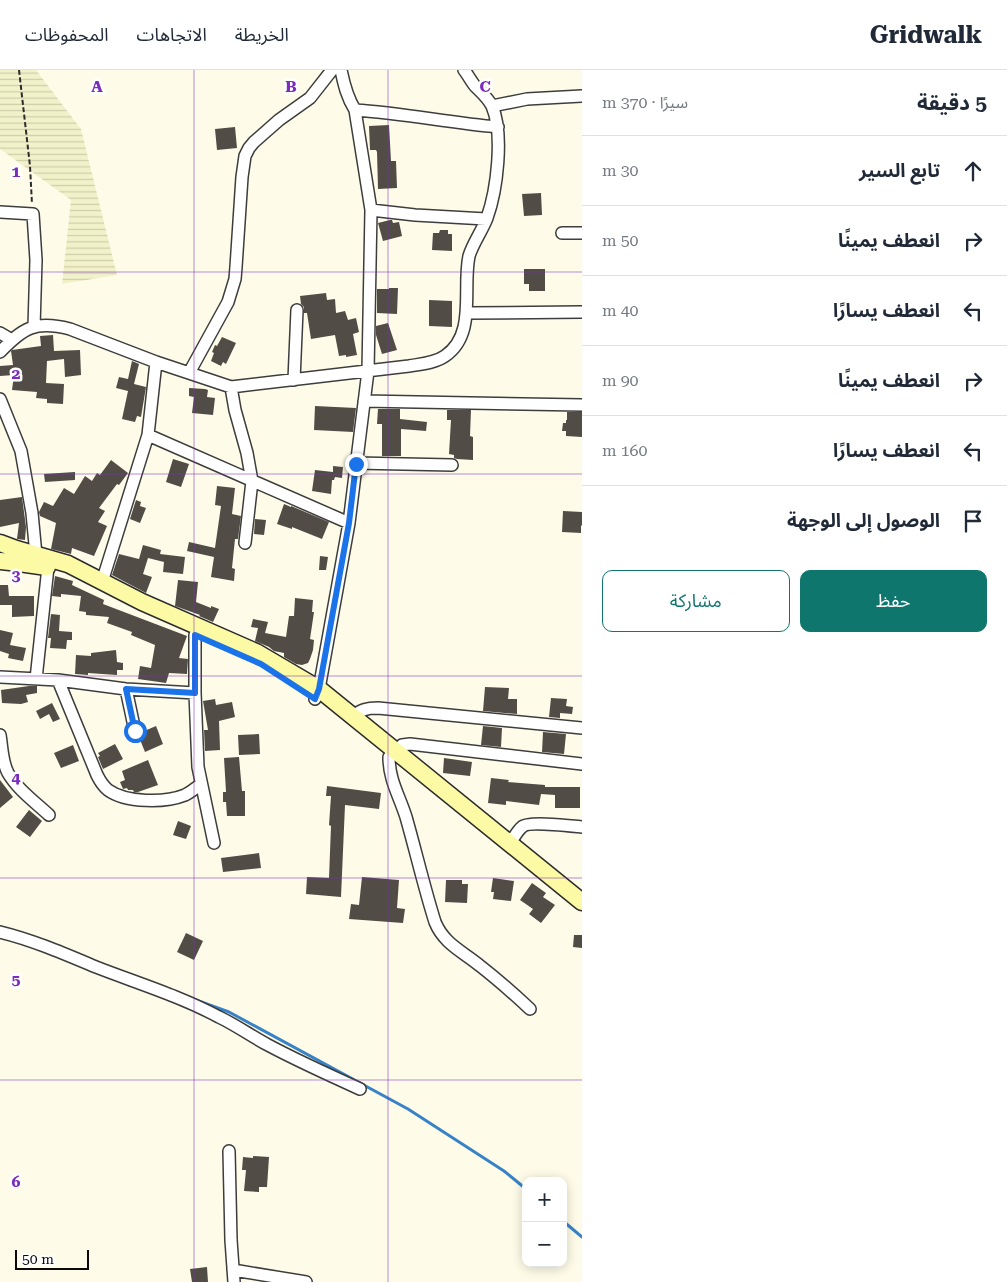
<!DOCTYPE html>
<html lang="ar">
<meta charset="utf-8">
<style>
:root{--surface:#fff;--page:#f6f6f7;--text:#1f2937;--muted:#747a83;--line:#e0e1e3;--accent:#0f766e}
body{margin:0;font-family:"Roboto Serif","Noto Sans Arabic",serif;background:var(--page);color:var(--text);direction:rtl}
.controls{position:absolute;right:15px;bottom:15px;display:grid;overflow:hidden;border-radius:10px;box-shadow:0 2px 12px #0003}
.controls button{width:45px;height:45px;display:grid;place-items:center;padding:0;border:0;border-bottom:1px solid var(--line);background:var(--surface);color:var(--text);font:25px sans-serif}
.scale{position:absolute;left:15px;bottom:12px;width:74px;box-sizing:border-box;padding-left:5px;border:2px solid #0a0a0a;border-top:0;font-size:14px;line-height:18px;white-space:nowrap;color:#0a0a0a;-webkit-text-stroke:4px #fff;paint-order:stroke}
.stop{position:absolute;width:15px;height:15px;margin:-11px;border:4px solid #1a73e8;border-radius:50%;background:#fff}
.stop.end{background:#1a73e8;border-color:#fff;box-shadow:0 1px 5px #0008}
.list{margin:0;padding:0;list-style:none}
h2{display:flex;justify-content:space-between;align-items:center;height:65px;margin:0;padding:0 20px;font-size:21px}
h2 small{font-size:16px;font-weight:400;color:var(--muted)}
.list li{display:grid;grid-template-columns:32px 1fr auto;gap:15px;align-items:center;box-sizing:border-box;height:70px;padding:0 20px;border-top:1px solid var(--line)}
.list b{display:block;font-size:19px;white-space:nowrap}
.list em{font-size:16px;font-style:normal;color:var(--muted)}
.actions{display:flex;gap:10px;padding:15px 20px}
.actions a{flex:1;padding:11px 0;border:1px solid var(--accent);border-radius:10px;text-align:center;font-size:18px;color:var(--accent)}
.actions .main{background:var(--accent);color:#fff}
.icon{flex:none;width:28px;height:28px;fill:none;stroke:currentColor;stroke-width:2;stroke-linecap:round;stroke-linejoin:round}
.map{position:relative;flex:none;width:582px;height:1212px;overflow:hidden;direction:ltr}
header{display:flex;align-items:center;gap:30px;box-sizing:border-box;height:70px;padding:0 25px;background:var(--surface);border-bottom:1px solid var(--line)}
header strong{font-size:24px}
nav{display:flex;gap:28px;margin-inline-start:auto;font-size:18px}
main{display:flex}
aside{flex:1;background:var(--surface)}
.map>svg:first-child{display:block}
</style>
<header>
<strong>Gridwalk</strong>
<nav><a>الخريطة</a><a>الاتجاهات</a><a>المحفوظات</a></nav>
</header>
<main>
<aside>
<h2>5 دقيقة<small>سيرًا · 370 m</small></h2>
<ul class="list">
<li><svg class="icon" aria-label="ahead" viewBox="0 0 24 24"><path d="M12 20V5M6 11l6-6 6 6"/></svg><div><b>تابع السير</b></div><em>30 m</em></li>
<li><svg class="icon" aria-label="right" viewBox="0 0 24 24"><path d="M7 20v-9h11M14 6l5 5-5 5"/></svg><div><b>انعطف يمينًا</b></div><em>50 m</em></li>
<li><svg class="icon" aria-label="left" viewBox="0 0 24 24"><path d="M17 20v-9H6M10 6l-5 5 5 5"/></svg><div><b>انعطف يسارًا</b></div><em>40 m</em></li>
<li><svg class="icon" aria-label="right" viewBox="0 0 24 24"><path d="M7 20v-9h11M14 6l5 5-5 5"/></svg><div><b>انعطف يمينًا</b></div><em>90 m</em></li>
<li><svg class="icon" aria-label="left" viewBox="0 0 24 24"><path d="M17 20v-9H6M10 6l-5 5 5 5"/></svg><div><b>انعطف يسارًا</b></div><em>160 m</em></li>
<li><svg class="icon" aria-label="arrive" viewBox="0 0 24 24"><path d="M6 21V4h12l-3 4 3 4H6"/></svg><div><b>الوصول إلى الوجهة</b></div></li>
</ul>
<div class="actions"><a class="main">حفظ</a><a>مشاركة</a></div>
</aside>
<div class="map">
<svg width="582" height="1212" viewBox="0 0 582 1212">
<defs>
<pattern id="farmland-rules" width="6" height="5" patternUnits="userSpaceOnUse" patternTransform="scale(1.25)"><rect width="6" height="5" fill="#f2f2ca"/><path d="M0 2.5h6" fill="none" stroke="#ceceac"/></pattern>
</defs>
<rect width="100%" height="100%" fill="#fefce8"/>
<path fill="url(#farmland-rules)" d="M0,0h36l45,59 36,146 -55,9 9,-84 -71,-51z"/>
<g fill="none" stroke-linecap="round" stroke-linejoin="round">
<path stroke="#3883c8" stroke-width="3" d="M193,929l36,13 179,97 96,62 22,18
M563,1151l19,16"/>
</g>
<path fill="#524c47" d="M389,55l2,36h5l1,27 -19,1 -1,-37 -1,-2h-6l-1,-24z
M235,57l2,21 -20,2 -2,-21z
M541,123l1,22 -18,1 -2,-22z
M390,150h2l1,3 6,-1 3,14 -19,5 -5,-18z
M440,160h8v4h4v17l-20,-1 1,-17h6z
M524,199h21v22h-16v-7h-5z
M389,218h9l-1,26 -20,-1v-24h12z
M326,223l1,7 8,-1 1,14 9,-2 3,9 8,-2 3,14 -6,2 4,21 -11,2v-2l-7,1 -4,-21 -24,4 -4,-26h-3v-6l-3,-3 -1,-8z
M429,230l23,1v26l-23,-1z
M388,253l9,27 -15,4 -6,-19v-9z
M53,265l1,16 26,-1 1,25 -16,2 -1,-18 -17,2 -1,22 18,1 -1,20 -16,-1v-4l-11,-1 1,-6 -25,-2 2,-15 -14,1v-10l13,-1 -2,-14 1,-1 29,-4 -1,-10z
M222,267l14,6 -10,21 -3,-2 -2,4 -10,-5 3,-8 -2,-1 3,-7 2,1z
M132,291l7,3 -5,20 12,3 -5,30 -4,-1 -2,6 -13,-3 6,-28 -12,-3 3,-11 9,2z
M189,318l16,1 3,1 -1,7 8,1 -2,17 -21,-2 2,-16 -5,-1z
M315,336l41,2 -3,24 -39,-2z
M378,339h22v10l27,3 -1,9 -25,-2v27h-19v-32h-5z
M447,340h24l-1,26 3,1v23l-16,-1 -3,-1v-3l-5,-1 2,-34h-4z
M567,342h15v25l-16,-1v-5h-4l1,-8h3v-3h1z
M173,389l16,5 -8,23 -15,-5z
M111,390l17,13 -9,12 -2,-1 -18,24 6,3 -7,11 9,4 -13,30 -22,-8 -1,6 -20,-5 5,-26 -16,-7 -1,-4 5,-10 9,4 11,-18 10,6 11,-18 7,5 5,-8 3,2z
M333,396l10,1 -1,11 -7,-1 -1,3h-2l-1,14 -19,-3 3,-21 18,2z
M75,402v8l-30,2 -1,-8z
M217,416l18,2 -3,26 9,2 -3,23h-3l-3,29 3,1 -1,12 -23,-4 3,-20 -27,-6 2,-9 26,6 6,-42 -6,-1z
M22,427l4,30 -1,13 -8,-1 2,-16 -19,4v-27z
M136,430l5,2 -1,4 6,2 -6,15 -10,-4z
M284,434l7,3v-1l38,16 -7,17 -30,-12v2l-15,-5z
M563,441l19,1v14l-1,-1v8l-19,-1z
M255,449l11,1 -2,15 -10,-1z
M143,475l18,5 -1,4 25,3 -2,17 -20,-2 1,-10 -16,-4 -5,16 9,3 -6,16 -34,-18 7,-21 20,5z
M320,486l8,1 -2,13h-7z
M55,506l18,5 -1,4 32,15 -1,4 84,32 -8,22 9,1 -1,15 -18,-1 -3,10 -28,-4 2,-13 11,2 4,-23 -24,-10 1,-3 -25,-9 2,-6 -23,-2v-3l-7,-1 2,-15 -20,-2v3l-9,-1z
M178,510l20,2 -2,20 15,6v-2l8,3 -6,13 -14,-6 1,-1 -25,-9z
M0,515h8l1,11h25v20l-22,1v-12h-12z
M295,528l18,2 -1,12h2l-4,27 4,1 -1,10 -3,9 -2,4 -6,2 -6,-1 -12,-7v-4l-10,-2 -5,-4 -14,-6 3,-13 -7,-1 2,-8 15,3 -3,11 21,4 3,-21h5z
M51,544l9,1 -1,16 13,1v8h-5l-1,9 -16,-1 1,-10h-3z
M0,560l13,3 -3,12 16,3 -3,13 -15,-3 1,-4 -9,-3z
M116,580l1,12 6,1v7h-6v5l-29,-2v2l-13,-1 1,-19 15,1v-3z
M29,616h8v7l-11,2 2,7 -7,2 -19,-1 -1,-13z
M485,617l24,1 -1,11h9v15l-34,-3z
M551,628l16,1 -1,7 7,1 -1,7 -12,-1v5l-11,-1z
M215,629l1,6 16,-3 3,15 -16,4 1,29 -15,1 -1,-21h4l-5,-29z
M52,633l8,16 -7,3 -4,-8 -9,5 -4,-8z
M156,656l7,18 -18,8 -6,-15 3,-5z
M483,656l19,2 -1,19 -20,-2z
M543,662l23,2 -2,20 -22,-2z
M259,664l1,20 -21,1 -1,-20z
M115,674l8,15 -20,10 -5,-12 2,-1 -2,-3z
M73,675l6,16 -18,7 -7,-15z
M239,687l3,34h3v25h-18l-1,-14h-3v-10h3l-2,-34z
M444,688l28,4 -2,14 -27,-3z
M148,690l10,25 -20,7h-4l-1,-2h-5l-1,-2 -4,1 -3,-7 5,-2 -3,-9z
M491,708l18,2 -1,2 37,3v2h35v21h-25v-13l-14,-1 -2,11 -33,-4v4l-18,-2z
M0,710l13,17 -13,11z
M327,716l54,7 -2,16 -34,-4 -4,92 -35,-3 1,-17 22,1 2,-52 -2,-1 2,-29h-5z
M29,740l13,11 -12,16 -14,-10z
M178,751l13,5 -5,13 -13,-4z
M259,783l2,15 -38,4 -2,-14z
M362,807l37,3 -2,28 8,1 -2,14 -54,-4 2,-15 8,1z
M493,808l21,3 -3,20 -18,-2 1,-7h-3z
M446,810h16v4h6l-1,19 -22,-1z
M532,813l14,10 -3,4 12,8 -14,18 -12,-9 4,-5 -13,-9z
M186,863l17,8 -9,19 -17,-8z
M574,865h8v13l-9,-1z
M253,1086l16,1 -2,30h-8v5l-15,-1 2,-21h-4l1,-13 10,1z
M207,1197l1,15h-16l-2,-13z"/>
<g fill="none" stroke-linecap="round" stroke-linejoin="round">
<g stroke="#3d3d3d" stroke-width="14">
<path id="minor" d="M492,36l35,-7 55,-3
M355,40c48,3 95,13 143,17
M371,140l44,5 71,4
M0,142l33,2 3,46 -2,67
M562,163h20
M467,243l115,-1
M0,263l12,7
M0,282c23,-24 35,-32 70,-23l86,33 75,25 178,-21c12,-2 26,-3 36,-10 32,-22 17,-67 24,-100 4,-13 13,-25 18,-38 10,-28 17,-84 5,-112 -4,-8 -11,-14 -17,-20 -4,-5 -7,-11 -11,-16
M189,303l39,-71 7,-23 1,-12 6,-90 3,-21 4,-8 5,-6 25,-22 31,-22 22,-28
M294,310l3,-70
M231,317l4,23 12,43 5,28 -7,62
M0,329l21,52 11,62 4,42
M364,331l218,4
M148,365l201,88
M356,393l96,2
M102,512l46,-147 8,-73
M195,565v58l3,74 16,76
M0,607l58,3 68,9 69,4
M36,609l12,-112
M58,610l39,95c3,6 6,11 11,15 18,13 57,13 77,5 6,-3 11,-7 16,-11
M126,619l9,42
M315,629l4,-10 30,-166 19,-152 3,-161 -16,-100c-8,-13 -11,-25 -14,-40
M352,646c10,-6 14,-8 26,-8l204,20
M0,665c2,12 2,27 8,38 10,17 27,29 41,42
M510,773c4,-5 7,-12 12,-16 6,-6 49,-1 60,0
M0,862c33,8 65,22 96,35 41,16 84,29 123,50 17,8 32,19 49,28 30,16 61,30 92,44
M530,939c-16,-15 -33,-30 -51,-44 -17,-14 -35,-21 -44,-43 -11,-35 -19,-70 -29,-105 -7,-22 -17,-37 -17,-60l13,-12 8,-1 172,20
M229,1081l2,89 3,42
M233,1200l73,12"/>
</g>
<g stroke="#2c2c2c" stroke-width="19">
<path id="secondary" d="M0,473l16,6 52,15 74,38 114,50 63,37 263,213
M0,491l19,2 28,4"/>
</g>
<path stroke="#2c2c2c" stroke-width="2" stroke-dasharray="5 2.5" stroke-linecap="butt" d="M19,0l11,96 2,38"/>
<use href="#minor" stroke="#fff" stroke-width="11"/>
<use href="#secondary" stroke="#fcfaa5" stroke-width="16"/>
</g>
<g fill="none" stroke-linecap="round" stroke-linejoin="round">
<path stroke="#1a73e8" stroke-width="6" d="M135,661l-9,-42 69,4v-58l66,29 54,35 4,-10 30,-166 7,-59"/>
</g>
<path fill="none" stroke="#7b2cbf" stroke-width="1" stroke-opacity="0.55" d="M194,0v1212M388,0v1212M0,202h582M0,404h582M0,606h582M0,808h582M0,1010h582"/>
<g font-size="16" text-anchor="middle" font-weight="bold" fill="#7b2cbf" stroke="#fff" stroke-width="5" stroke-linejoin="round" paint-order="stroke">
<text x="97" y="22">A</text>
<text x="291" y="22">B</text>
<text x="485" y="22">C</text>
<text x="16" y="107">1</text>
<text x="16" y="309">2</text>
<text x="16" y="511">3</text>
<text x="16" y="713">4</text>
<text x="16" y="915">5</text>
<text x="16" y="1117">6</text>
</g>
</svg>
<div class="controls">
<button>+</button>
<button>−</button>
</div>
<div class="scale">50 m</div>
<div class="stop" style="left:135px;top:661px"></div>
<div class="stop end" style="left:356px;top:394px"></div>
</div>
</main>
